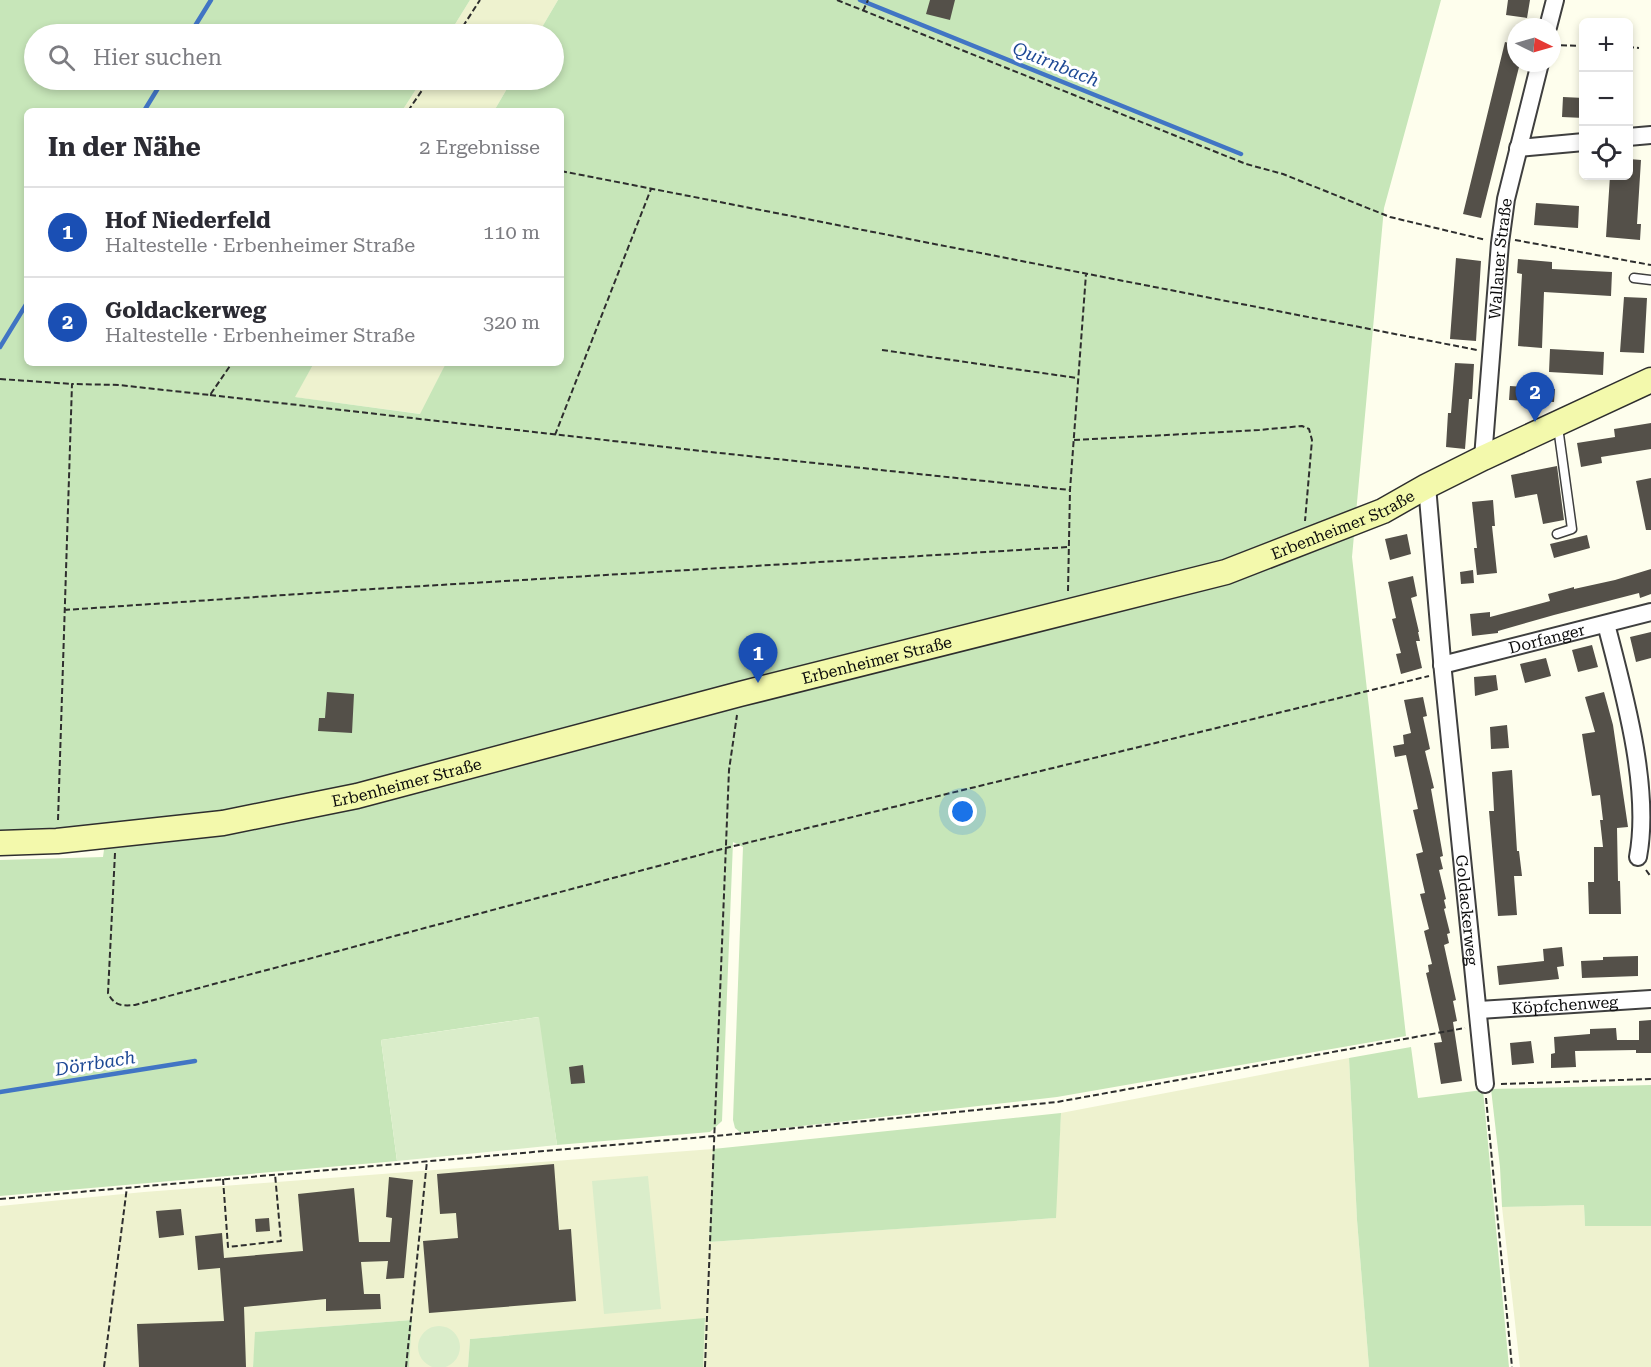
<!DOCTYPE html>
<html lang="de">
<meta charset="utf-8">
<style>
:root{--surface:#fff;--page:#f2f2f3;--text:#2b2b33;--muted:#7c7c81;--line:#e1e1e2;--accent:#b3422e}
body{margin:0;font-family:"Roboto Serif",serif;background:var(--page);color:var(--text)}
.controls{position:absolute;right:18px;top:18px;display:grid;overflow:hidden;border-radius:9px;box-shadow:0 3px 9px #0003}
.controls button{width:54px;height:54px;display:grid;place-items:center;padding:0;border:0;border-bottom:2px solid var(--line);background:var(--surface);color:var(--text);font:30px sans-serif}
.compass{position:absolute;left:1507px;top:18px;width:54px;height:54px;border-radius:50%;background:var(--surface);box-shadow:0 3px 9px #0003;rotate:95deg}
.you{position:absolute;left:963px;top:812px;width:21px;height:21px;margin:-15px;border:4px solid #fff;border-radius:50%;background:#1a73e8;box-shadow:0 0 0 9px #1a73e833}
.badge{display:grid;place-items:center;width:39px;height:39px;border-radius:50%;background:var(--accent);color:#fff;font-size:20px;font-weight:700}
.pin{position:absolute;translate:-50% -50px;filter:drop-shadow(0 2px 3px #0008)}
.pin::after{content:'';position:absolute;top:32px;width:21px;height:18px;background:inherit;clip-path:polygon(0 0,100% 0,50% 100%)}
.list{margin:0;padding:0;list-style:none}
h2{display:flex;justify-content:space-between;align-items:center;height:78px;margin:0;padding:0 24px;font-size:26px}
h2 small{font-size:20px;font-weight:400;color:var(--muted)}
.list li{display:grid;grid-template-columns:39px 1fr auto;gap:18px;align-items:center;box-sizing:border-box;height:90px;padding:0 24px;border-top:2px solid var(--line)}
.list b{display:block;font-size:22px;white-space:nowrap}
.list p{margin:0;font-size:20px;white-space:nowrap;color:var(--muted)}
.list em{font-size:20px;font-style:normal;color:var(--muted)}
.icon{flex:none;width:33px;height:33px;fill:none;stroke:currentColor;stroke-width:2;stroke-linecap:round;stroke-linejoin:round}
.map{position:relative;flex:none;width:1651px;height:1367px;overflow:hidden}
.search{position:absolute;background:var(--surface);box-shadow:0 3px 9px #0003;left:24px;top:24px;width:540px;height:66px;display:flex;align-items:center;gap:15px;box-sizing:border-box;padding:0 21px;border-radius:33px;color:var(--muted);font-size:22px}
.panel{position:absolute;background:var(--surface);box-shadow:0 3px 9px #0003;left:24px;top:108px;width:540px;height:258px;border-radius:9px}
.map>svg:first-child{display:block}
</style>
<div class="map">
<svg width="1651" height="1367" viewBox="0 0 1651 1367">
<rect width="100%" height="100%" fill="#fefeed"/>
<path fill="#eef2cf" d="M470,0h88l-20,34h-89z
M422,80h90l-18,31h-92z
M314,363h132l-25,51 -127,-17z
M1349,1058l8,162 12,147h-666l2,-48 -235,20 -2,28h-59l3,-47 -156,12 -3,35h-253v-161l144,-14 569,-43 -4,93 346,-24 6,-105z
M1584,1205l1,21h66v141h-131l-18,-160z"/>
<path fill="#c7e6b9" d="M0,0h470l-21,34h-415v46h388l-20,31h-375v252h287l-19,34 125,17 26,-51h115v-252h-67l18,-31h42v-46h-16l20,-34h883l-57,208 -32,349 54,479 -349,61 -316,36 -6,-5 -2,-8 10,-273 -10,-5 -11,279 -12,11 -153,13 -19,-128 -157,23 16,121 -397,35v-336l103,-3 4,-29 -107,8z
M1411,1047l7,51 65,-8 26,277h-140l-12,-147 -8,-162z
M1651,1085v141h-66l-1,-21 -82,2 -2,-40 -9,-78z
M1061,1113l-5,105 -347,24 4,-93z
M705,1318l-2,49h-235l2,-28z
M412,1320l-3,47h-156l2,-35z"/>
<path fill="#daedca" d="M539,1017l18,128 -160,16 -16,-121z
M648,1176l13,133 -57,5 -12,-133z
M418 1347a21 21 0 1 1 42 0a21 21 0 1 1-42 0Z"/>
<g fill="none" stroke-linecap="round" stroke-linejoin="round">
<path stroke="#4175c4" stroke-width="4.5" d="M860,0l381,154
M190,34l21,-34
M144,111l19,-31
M0,347l27,-44
M0,1092l195,-31"/>
</g>
<path fill="#545049" d="M930,0h25l-5,20 -24,-6z
M1508,0h22l-3,18 -21,-3z
M1505,42l11,3v18h4l-39,155 -18,-4z
M1563,97l21,1v20l-22,-1z
M1629,159l12,1 -4,64h4l-1,16 -34,-3 4,-61h19z
M1536,203l43,3 -1,22 -44,-3z
M1456,258l25,3 -5,80 -26,-2z
M1518,259l34,3v7l60,3 -1,24 -67,-4 -2,56 -24,-2 4,-72 -5,-1z
M1624,297l23,1 -3,55 -24,-1z
M1550,349l54,3 -1,23 -54,-3z
M1455,363l19,1 -2,35h-3l-4,50 -19,-2 2,-34h3z
M1510,386l45,3 -1,13 -45,-2z
M1651,423v26l-50,8 1,6 -21,4 -4,-24 38,-6 -1,-8z
M1557,466l7,54 -21,4 -6,-30 -22,4 -4,-23z
M1651,478v52h-5l-10,-49z
M1493,500l2,26h-3l5,47 -20,2 -3,-27h3l-5,-46z
M1407,534l4,20 -21,6 -5,-21z
M1587,535l3,13 -36,10 -4,-14z
M1651,569v25l-11,4 -1,-5 -85,22 -56,16v2l-26,3 -2,-22 20,-2v5l60,-16 -2,-7 26,-7v2l41,-9z
M1473,570l1,13 -13,1 -1,-12z
M1413,576l4,20 -6,2 8,34h-1l2,9h-4l6,27 -21,6 -5,-20 5,-1 -9,-34 4,-1 -8,-36z
M1651,632v26l-15,4 -6,-25z
M1592,645l6,22 -20,5 -6,-22z
M1546,658l5,18 -26,7 -5,-19z
M1496,675l2,15 -23,6 -1,-19z
M327,692l27,2 -2,39 -34,-2 1,-13h6z
M1604,692l9,33 15,102 -11,1 1,53h2l1,33h-32l-1,-32h6v-35h9l-3,-27h3l-3,-25 -8,1 -10,-62 13,-2 -10,-35z
M1423,697l4,19 -4,1 7,32 -5,2 9,37 -3,1 12,67 -3,1 3,12 -4,1 7,29 -2,1 2,8 -2,1 6,24 -3,1 2,9 -5,2 12,55 -3,1 4,20 -4,1 9,59 -21,3 -7,-41 8,-1 -16,-69 3,-1 -1,-7 4,-1 -8,-33 5,-2 -9,-35 5,-1 -9,-39 7,-2 -10,-42 5,-1 -12,-54 -11,2 -2,-11 11,-2 -1,-9 8,-2 -7,-33z
M1507,725l2,23 -18,1 -1,-22z
M1512,770l5,81h2l3,25h-8l3,39 -19,1 -9,-105h5l-2,-39z
M1562,947l2,19 -7,1 2,12 -60,6 -2,-19 47,-5 -1,-12z
M1638,956v20l-56,2 -1,-17 22,-1v-3z
M1651,1020v33h-15v-3l-61,1 1,16 -25,1v-14l4,-1 -1,-16 36,-3v-5l26,-1 1,12h22v-19z
M1531,1041l3,22 -22,2 -2,-22z
M583,1065l2,18 -14,1 -2,-17z
M554,1164l5,66 12,-1 5,72 -147,12 -6,-72 35,-3 -2,-25 -16,1 -3,-40z
M389,1177l24,3 -9,98 -18,1 2,-18 -27,1 3,32h16l1,15 -55,2v-12l-82,8 2,60h-107l-2,-43 87,-3 -4,-53 -22,2 -3,-34 27,-3 2,25 79,-7 -5,-57 56,-6 5,54h31l2,-24 -6,-1z
M181,1209l3,26 -25,3 -3,-27z
M269,1218l1,13 -14,1 -1,-13z"/>
<g fill="none" stroke-linecap="round" stroke-linejoin="round">
<g stroke="#3f3f3f" stroke-width="11">
<path id="lane" d="M1634,278l17,2
M1557,534l15,-5 -14,-102"/>
</g>
<g stroke="#3f3f3f" stroke-width="20">
<g id="street">
<path d="M1548,27l7,-27"/>
<path d="M1628,137l23,-2"/>
<path d="M1518,148l66,-6"/>
<path id="s1" d="M1483,458l17,-215 6,-44 34,-136"/>
<path id="s2" d="M1427,486l16,186 42,412"/>
<path d="M1606,624c18,69 45,164 32,233"/>
<path id="s3" d="M1442,665l209,-53"/>
<path id="s4" d="M1479,1010l172,-11"/>
</g>
</g>
<g stroke="#2e2e2e" stroke-width="27">
<g id="secondary">
<path id="s5" d="M0,843l57,-2 166,-18 134,-27 383,-102 486,-122 157,-61 44,-25 56,-28 168,-78"/>
</g>
</g>
<path stroke="#2e2e2e" stroke-width="2" stroke-dasharray="6 3" stroke-linecap="butt" d="M837,0l409,164 37,10 107,43 96,23
M863,11l5,-11
M458,34l22,-34
M1552,45l32,1
M1628,47l11,1
M408,111l21,-31
M561,171l916,179
M1515,240l136,25
M882,350l195,28
M0,379l72,5
M210,395l491,56 369,39
M555,435l96,-246
M1074,440l185,-10 43,-4 7,3 3,11 -7,81
M1068,591l2,-101 16,-216
M64,610l309,-21 696,-42
M58,820l14,-436 47,1 91,10 22,-32
M115,853l-7,140c6,13 14,13 27,12l591,-157 703,-172
M1646,870l5,7
M1501,1084l150,-5
M1486,1098l26,269
M223,1179l5,68 53,-6 -6,-67
M0,1199l715,-63 342,-34 408,-74
M104,1367l23,-180
M406,1367l21,-206
M705,1367l24,-597 8,-55"/>
<use href="#lane" stroke="#fff" stroke-width="8"/>
<use href="#street" stroke="#fff" stroke-width="16"/>
<use href="#secondary" stroke="#f3f9ac" stroke-width="24"/>
</g>
<g text-anchor="middle" dominant-baseline="central" stroke-width="6" stroke-linejoin="round" paint-order="stroke">
<g font-size="16" fill="#0c0c0c" stroke="#fff">
<text stroke="none"><textPath href="#s1" startOffset="200">Wallauer Straße</textPath></text>
<text stroke="none"><textPath href="#s5" startOffset="1384">Erbenheimer Straße</textPath></text>
<text stroke="none"><textPath href="#s3" startOffset="108">Dorfanger</textPath></text>
<text stroke="none"><textPath href="#s5" startOffset="898">Erbenheimer Straße</textPath></text>
<text stroke="none"><textPath href="#s5" startOffset="412">Erbenheimer Straße</textPath></text>
<text stroke="none"><textPath href="#s2" startOffset="426">Goldackerweg</textPath></text>
<text stroke="none"><textPath href="#s4" startOffset="86">Köpfchenweg</textPath></text>
</g>
<g font-size="18" font-style="italic" fill="#1e4995" stroke="#fff">
<text transform="translate(1056 64) rotate(22)">Quirnbach</text>
<text transform="translate(95 1063) rotate(-9)">Dörrbach</text>
</g>
</g>
</svg>
<div class="controls">
<button>+</button>
<button>−</button>
<button><svg class="icon" aria-label="locate" viewBox="0 0 24 24"><circle cx="12" cy="12" r="6"/><path d="M12 2v4M12 18v4M2 12h4M18 12h4"/></svg></button>
</div>
<svg class="compass" viewBox="-18 -18 36 36"><path d="M0-13l5 13h-10z" fill="#e53935"/><path d="M0 13l5-13h-10z" fill="#7c7c81"/></svg>
<div class="you"></div>
<div class="pin badge" style="left:758px;top:683px;background:#1a4fb4">1</div>
<div class="pin badge" style="left:1535px;top:422px;background:#1a4fb4">2</div>
<div class="search"><svg class="icon" aria-label="search" viewBox="0 0 24 24"><circle cx="10" cy="10" r="6"/><path d="M15 15l6 6"/></svg>Hier suchen</div>
<section class="panel">
<h2>In der Nähe<small>2 Ergebnisse</small></h2>
<ul class="list">
<li><span class="badge" style="background:#1a4fb4">1</span><div><b>Hof Niederfeld</b><p>Haltestelle · Erbenheimer Straße</p></div><em>110 m</em></li>
<li><span class="badge" style="background:#1a4fb4">2</span><div><b>Goldackerweg</b><p>Haltestelle · Erbenheimer Straße</p></div><em>320 m</em></li>
</ul>
</section>
</div>
